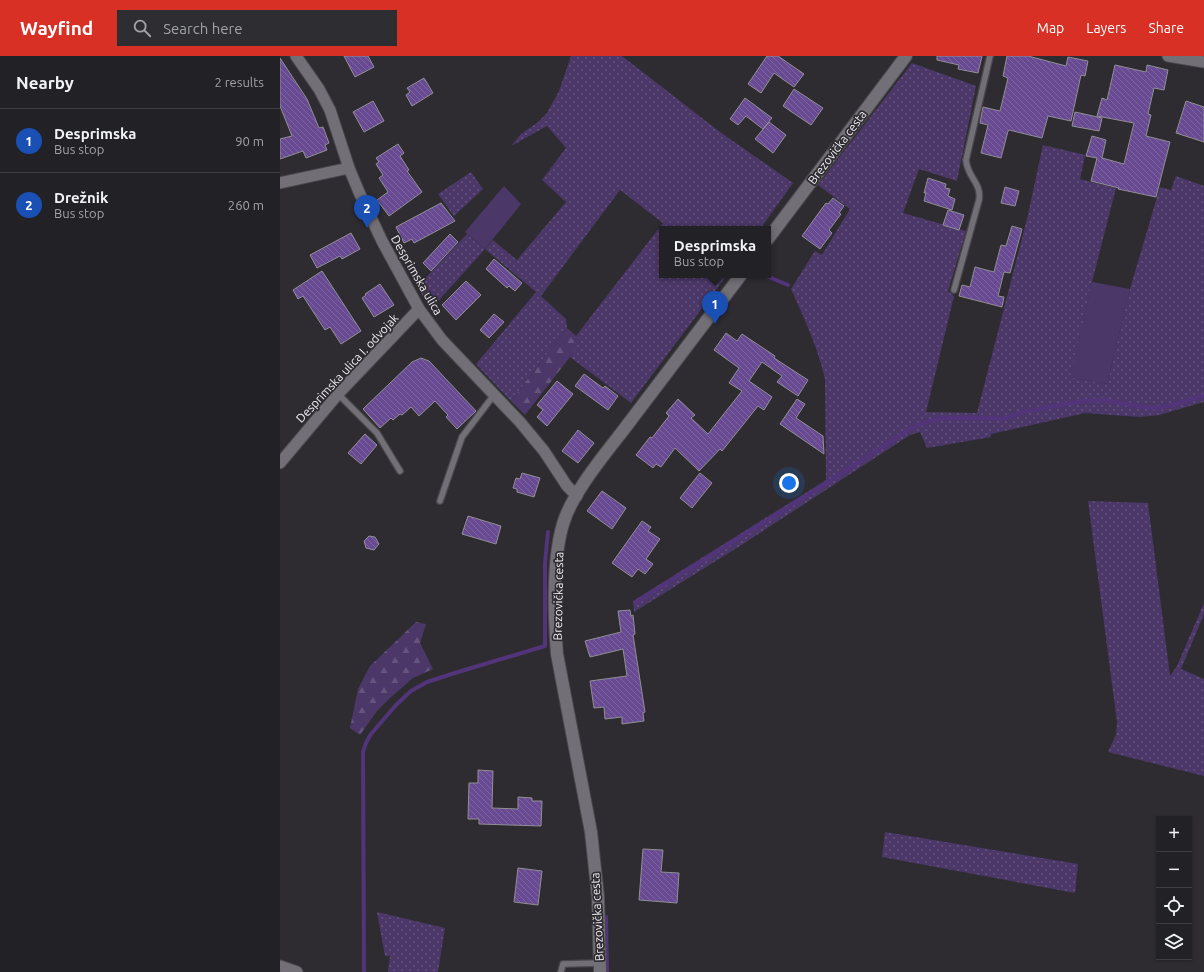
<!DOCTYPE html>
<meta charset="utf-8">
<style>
:root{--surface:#222125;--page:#2e2e32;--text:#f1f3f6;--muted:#a2a3a7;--line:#3f3e42;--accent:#d93025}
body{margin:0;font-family:Ubuntu,sans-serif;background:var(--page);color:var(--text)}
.controls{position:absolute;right:12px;bottom:12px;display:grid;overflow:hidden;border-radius:0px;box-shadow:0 1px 3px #0004}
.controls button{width:36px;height:36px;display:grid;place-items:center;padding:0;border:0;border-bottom:1px solid var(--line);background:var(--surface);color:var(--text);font:20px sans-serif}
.you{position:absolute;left:509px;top:427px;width:14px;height:14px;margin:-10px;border:3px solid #fff;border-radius:50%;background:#1a73e8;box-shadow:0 0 0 6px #1a73e833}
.badge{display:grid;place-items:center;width:26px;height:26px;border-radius:50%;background:var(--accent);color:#fff;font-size:13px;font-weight:700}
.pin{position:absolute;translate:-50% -33px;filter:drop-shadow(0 1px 2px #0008)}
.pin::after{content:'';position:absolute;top:21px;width:14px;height:12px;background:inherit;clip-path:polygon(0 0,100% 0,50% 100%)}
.popup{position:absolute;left:379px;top:170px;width:112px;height:52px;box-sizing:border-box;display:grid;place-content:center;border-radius:0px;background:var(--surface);filter:drop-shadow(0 1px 3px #0005);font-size:13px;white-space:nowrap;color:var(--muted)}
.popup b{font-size:15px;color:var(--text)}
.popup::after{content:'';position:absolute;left:50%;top:100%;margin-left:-8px;border:8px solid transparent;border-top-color:var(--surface)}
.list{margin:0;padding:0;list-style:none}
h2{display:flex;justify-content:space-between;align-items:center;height:52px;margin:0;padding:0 16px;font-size:17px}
h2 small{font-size:13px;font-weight:400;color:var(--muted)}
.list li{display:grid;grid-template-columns:26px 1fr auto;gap:12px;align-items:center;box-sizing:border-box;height:64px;padding:0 16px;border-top:1px solid var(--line)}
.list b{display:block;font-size:15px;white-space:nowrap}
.list p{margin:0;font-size:13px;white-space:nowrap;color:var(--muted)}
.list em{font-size:13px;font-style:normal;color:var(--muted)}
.icon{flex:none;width:22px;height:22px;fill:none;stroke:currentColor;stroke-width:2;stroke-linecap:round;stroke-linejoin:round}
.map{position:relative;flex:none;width:924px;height:916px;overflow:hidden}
header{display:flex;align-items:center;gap:24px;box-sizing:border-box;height:56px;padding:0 20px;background:var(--accent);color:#fff}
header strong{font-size:19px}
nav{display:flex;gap:22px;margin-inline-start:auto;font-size:14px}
.search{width:280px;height:36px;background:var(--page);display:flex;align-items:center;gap:10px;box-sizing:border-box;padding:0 14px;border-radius:0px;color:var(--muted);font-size:15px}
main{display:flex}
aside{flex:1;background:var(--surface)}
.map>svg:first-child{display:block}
</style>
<header>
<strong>Wayfind</strong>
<div class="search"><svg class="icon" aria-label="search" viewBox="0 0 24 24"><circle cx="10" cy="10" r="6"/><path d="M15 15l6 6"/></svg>Search here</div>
<nav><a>Map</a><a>Layers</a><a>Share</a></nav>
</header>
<main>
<aside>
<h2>Nearby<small>2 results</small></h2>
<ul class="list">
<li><span class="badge" style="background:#1a4fb4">1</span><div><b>Desprimska</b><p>Bus stop</p></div><em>90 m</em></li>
<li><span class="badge" style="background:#1a4fb4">2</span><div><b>Drežnik</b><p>Bus stop</p></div><em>260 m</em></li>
</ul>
</aside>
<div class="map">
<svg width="924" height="916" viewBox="0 0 924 916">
<defs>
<pattern id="grass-dots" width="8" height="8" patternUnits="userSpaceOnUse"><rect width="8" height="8" fill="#4b3868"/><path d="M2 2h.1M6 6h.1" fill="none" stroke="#65557e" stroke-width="1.8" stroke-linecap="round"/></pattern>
<pattern id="forest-firs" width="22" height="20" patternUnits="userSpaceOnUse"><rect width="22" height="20" fill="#4b3868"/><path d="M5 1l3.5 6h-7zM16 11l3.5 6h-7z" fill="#65557e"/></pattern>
<pattern id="building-back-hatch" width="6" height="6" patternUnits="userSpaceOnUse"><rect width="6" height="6" fill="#674a91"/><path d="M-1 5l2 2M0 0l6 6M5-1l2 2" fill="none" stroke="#7d64a1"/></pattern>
</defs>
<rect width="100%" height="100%" fill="#2e2c31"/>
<path fill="url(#grass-dots)" d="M291,0h51l98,76 73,51 -33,46h-98v46h65l-96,128 -61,-46 10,-17 -4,-4 87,-113 -43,-33 -79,106 25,23 1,9 -56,73 -35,-37 60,-72 -51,-43 -54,60 -14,-22 50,-53 18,15 8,-9 24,20 49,-58 -24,-22 24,-32 -19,-22 -36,20 10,-12 16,-11 10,-10 12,-22z
M632,7l64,23 -19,95 -38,-12 -16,44 63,18 -18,60 6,5 -28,116 51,1 50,-194 16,-74 42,10 -5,24 36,9 -24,94 -21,95 36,7 23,-95 30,-102 11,3 5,-14 28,10v216l-45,13 -19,2 -55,-4 -94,21v3l-64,11 -7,-16 -10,3 -167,109 -109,68 -1,-11 193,-121 -1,-101c-7,-31 -21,-61 -34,-90l24,-38 7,4 28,-46 -32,-24z
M191,116l12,17 -29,27 -16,-22z
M808,445l60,2 22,173 7,-10 27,-63v11l-23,55 23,10v97l-96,-24 8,-17 1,-13z
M605,776l193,32 -3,29 -193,-36z
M97,856l68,16 -7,44h-50l2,-16h-5z"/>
<path fill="url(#forest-firs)" d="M287,272l14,12 -11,17 -45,58 -14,-14z
M136,566l10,2 -6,19 13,26 -20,9 -23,20 -13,13 -17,24 -10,-7 8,-39 12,-23z"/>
<path fill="#4b3868" d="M224,130l17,18 -36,45 -20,-17z
M812,226l38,7 -23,95 -37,-7z"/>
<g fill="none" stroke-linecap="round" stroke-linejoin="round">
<path stroke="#513479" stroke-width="4" d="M398,171l4,2
M484,219l24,10
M355,547l184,-115 86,-56 12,-7 13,-4 14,-3h47l11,1 21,-7 59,-11 22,-1 39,7 17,1 44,-12
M326,861l1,55
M84,916l-1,-220 3,-9 5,-9 25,-29 15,-14 16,-9 31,-10 87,-26v-83l3,-31"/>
</g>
<path fill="url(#building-back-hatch)" stroke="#918f95" d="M64,0h24l6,11 -19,10z
M487,0h11l26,18 -10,13 -20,-14 -13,20 -13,-9z
M657,0h45l-4,17 -20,-4 1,-4 -22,-5z
M727,0h21l38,10 2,-9 20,4 -3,15 -4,-1 -10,46 -23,-5 -6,22 -33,-8 -1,1 -7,27 -20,-5 7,-28 -8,-2 3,-16 17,4 8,-33 -5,-2z
M0,2l27,41 12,29 4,-1 6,16 -4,2 2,5 -21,8 -3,-7 -23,8v-20l12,-3 -12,-30z
M835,9l31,7 1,-7 21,5 -4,20 -10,-2 -6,26 3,1 -5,21 24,6 -14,55 -38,-8 1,-1 -28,-7 6,-23 -11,-2 6,-20 14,4 -4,18 22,6 10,-41 -37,-7 5,-18 5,2z
M144,22l9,15 -21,13 -6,-11 4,-3 -3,-4z
M514,33l29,19 -12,17 -28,-19z
M465,42l27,20 -9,11 -17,-13 -8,9 -8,-6z
M93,45l11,20 -20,11 -11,-20z
M906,45l18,6v35l-28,-9z
M795,56l27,6 -3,13 -27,-5z
M489,66l17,13 -13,18 -18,-14z
M118,88l6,9 -4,3 9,14 -2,1 15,21 -33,24 -12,-16 11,-8 -9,-14 4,-3 -7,-11 3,-2 -3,-4z
M648,122l18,6 -1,4 5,1 -2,7 7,3 -3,11 -28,-9 2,-8h-2z
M725,131l14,4 -4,15 -14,-3z
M553,142l11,8 -5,7 2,1 -12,16 3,3 -12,16 -18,-13 24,-33 2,1z
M161,147l14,18 -41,22 -2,-4 -8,4 -8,-16z
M668,154l16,5 -5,15 -16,-5z
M732,170l10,3 -12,44 -6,-1 -6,24 6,1 -2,10 -43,-11 3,-11 8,2 5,-20 19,5 7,-27 5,1z
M71,177l9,16 -18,10 -2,-3 -23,12 -7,-13z
M170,178l8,8 -27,29 -8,-8z
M214,203l28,24 -7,8 -6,-5 -2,2 -21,-19z
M42,215l39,60 -20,13 -11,-17 -5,3 -22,-34 -5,3 -5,-9z
M186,225l15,14 -25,25 -14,-15z
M100,228l14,21 -20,12 -12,-19 4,-3 -1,-1z
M214,258l10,8 -15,16 -9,-8z
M446,277l11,8 5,-7 33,22 -1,2 34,22 -10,16 -21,-14 5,-6 -20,-14 -13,19 23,16 -8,13 -6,-4 -36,45 -2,-2 -21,22 -24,-23 -14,19 -5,-3 -3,4 -17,-13 14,-18 2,1 17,-22 -3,-3 12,-14 17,16 -4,3 17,16 34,-43 -13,-8 10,-15 -25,-18z
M141,302l8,3 47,50 -19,18 -11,-12 2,-2 -13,-14 -16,15 -8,-9 -9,8 -2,-1 -7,6 -2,-2 -11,10 -17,-19 49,-47z
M304,318l19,14 2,-2 13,10 -10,14 -33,-24z
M277,325l16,13 -26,32 -10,-9 6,-7 -6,-5z
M517,343l8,5 -9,14 27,18 1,18 -44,-30z
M298,374l16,13 -16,20 -16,-12z
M85,378l12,11 -16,19 -13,-11z
M242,417l18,5 -6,19 -17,-5v-3l-4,-1 3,-10 4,1z
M420,417l12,10 -20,25 -12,-10z
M322,435l24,17 -14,21 -25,-18z
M188,460l33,10 -5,18 -34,-10z
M362,465l9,6 -3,4 12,8 -14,20 7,5 -8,10 -7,-5 -6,8 -20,-14z
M89,480l6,1 4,7 -5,6 -8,-2 -2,-7z
M350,554l1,6 2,-1 2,19 -2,1 12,77 -2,1 1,8 -22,3v-7l-17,2 -1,-12 -10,1 -4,-27 37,-5 -4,-27 -33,8 -5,-16 36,-9 -3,-21z
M198,714l15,1 -1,37 26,1v-12l14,1v3h10l-1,25 -62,-2v-5h-11l1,-36h9z
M363,793l20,1 -2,22 18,1 -2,30 -38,-3z
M238,812l24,3 -4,34 -24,-3z"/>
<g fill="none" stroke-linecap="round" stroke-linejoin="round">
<g stroke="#4a484d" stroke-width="8">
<path id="lane" d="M674,234l25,-90c3,-17 -12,-23 -13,-40l24,-104
M58,338l39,39 23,38
M160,445l22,-64 32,-42
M281,916l2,-8 37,-1"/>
</g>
<g stroke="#4a484d" stroke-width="13">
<path id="street" d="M16,0l23,33 11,21 19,58 10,24 23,49 37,68 23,31 78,82 24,29 23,35 10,10
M888,0l36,6
M0,127l69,-15
M0,407l58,-69 81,-85
M0,910l17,6"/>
</g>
<g stroke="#4a484d" stroke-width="14">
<path id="secondary" d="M488,183l138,-183
M320,916l-2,-75 -7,-65 -34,-178c-3,-39 -5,-93 6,-130 9,-31 42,-70 62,-96 39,-51 77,-102 116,-153"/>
</g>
<use href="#lane" stroke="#727076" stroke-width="5.5"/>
<use href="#street" stroke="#727076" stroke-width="11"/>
<use href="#secondary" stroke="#727076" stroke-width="12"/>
</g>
<g text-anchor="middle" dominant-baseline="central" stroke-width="3.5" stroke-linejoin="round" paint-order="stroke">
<g font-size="12" fill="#efedf1" stroke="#2e2c31">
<text transform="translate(557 91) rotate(-53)">Brezovička cesta</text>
<text transform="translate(137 219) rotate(60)">Desprimska ulica</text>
<text transform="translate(67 312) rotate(-47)">Desprimska ulica I. odvojak</text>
<text transform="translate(278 540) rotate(-89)">Brezovička cesta</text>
<text transform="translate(317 861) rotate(-93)">Brezovička cesta</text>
</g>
</g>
</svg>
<div class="controls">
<button>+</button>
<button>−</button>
<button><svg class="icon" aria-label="locate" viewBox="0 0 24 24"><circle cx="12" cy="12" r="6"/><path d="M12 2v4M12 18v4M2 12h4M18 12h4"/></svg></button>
<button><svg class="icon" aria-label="layers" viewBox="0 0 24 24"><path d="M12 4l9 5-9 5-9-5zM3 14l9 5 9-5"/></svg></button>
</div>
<div class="you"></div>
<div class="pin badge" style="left:435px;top:268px;background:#1a4fb4">1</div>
<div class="popup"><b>Desprimska</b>Bus stop</div>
<div class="pin badge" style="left:87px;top:172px;background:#1a4fb4">2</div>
</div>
</main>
